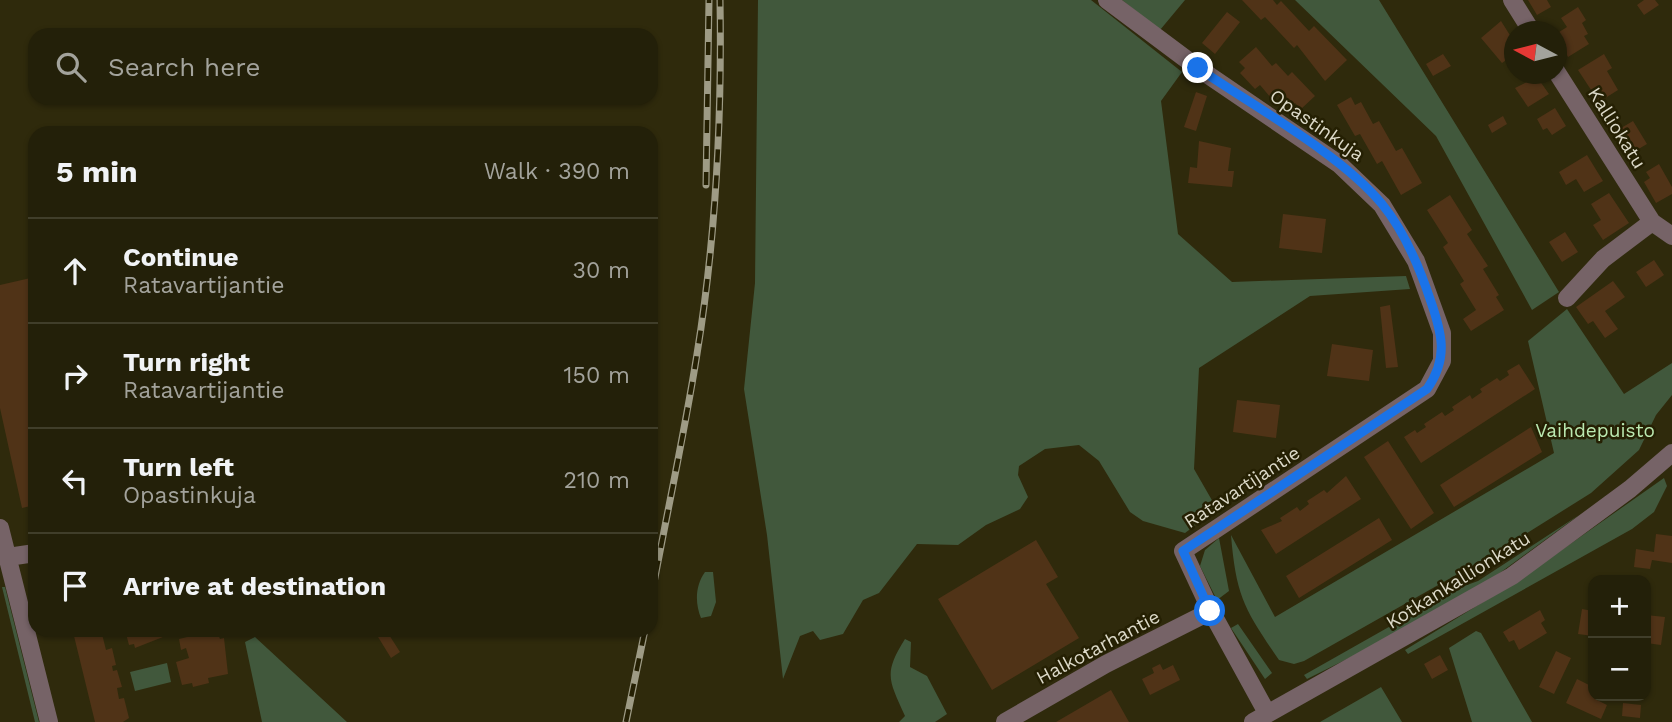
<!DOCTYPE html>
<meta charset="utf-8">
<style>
:root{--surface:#232009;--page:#2f2d17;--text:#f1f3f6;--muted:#a3a39c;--line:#403e2a}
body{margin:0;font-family:"Work Sans",sans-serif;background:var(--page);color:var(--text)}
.controls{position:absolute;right:21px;bottom:21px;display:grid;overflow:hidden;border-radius:14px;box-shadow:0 2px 5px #0004}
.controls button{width:63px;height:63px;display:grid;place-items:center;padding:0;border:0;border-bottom:2px solid var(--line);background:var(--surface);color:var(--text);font:35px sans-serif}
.compass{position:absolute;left:1504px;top:21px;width:63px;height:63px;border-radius:50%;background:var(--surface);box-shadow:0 2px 5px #0004;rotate:277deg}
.stop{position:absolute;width:21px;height:21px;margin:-16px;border:5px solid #1a73e8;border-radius:50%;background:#fff}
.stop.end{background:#1a73e8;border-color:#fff;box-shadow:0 2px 7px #0008}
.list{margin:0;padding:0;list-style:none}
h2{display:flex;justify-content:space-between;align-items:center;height:91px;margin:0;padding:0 28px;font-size:30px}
h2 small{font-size:23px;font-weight:400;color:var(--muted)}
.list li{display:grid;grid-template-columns:46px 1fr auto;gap:21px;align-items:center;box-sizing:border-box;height:105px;padding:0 28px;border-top:2px solid var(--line)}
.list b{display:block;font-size:26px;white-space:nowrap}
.list p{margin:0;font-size:23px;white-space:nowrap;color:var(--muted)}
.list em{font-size:23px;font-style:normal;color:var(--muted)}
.icon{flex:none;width:38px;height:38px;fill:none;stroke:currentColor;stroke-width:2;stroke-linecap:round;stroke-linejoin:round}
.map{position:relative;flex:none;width:1672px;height:722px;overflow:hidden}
.search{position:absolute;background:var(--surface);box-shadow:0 2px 5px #0004;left:28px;top:28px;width:630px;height:77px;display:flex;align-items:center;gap:18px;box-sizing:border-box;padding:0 24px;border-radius:21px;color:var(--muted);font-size:26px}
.panel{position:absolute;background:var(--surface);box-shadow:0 2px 5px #0004;left:28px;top:126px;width:630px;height:511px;border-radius:21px}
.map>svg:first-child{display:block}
</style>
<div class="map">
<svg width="1672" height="722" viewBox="0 0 1672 722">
<rect width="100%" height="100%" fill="#2f2a0c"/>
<path fill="#41583c" d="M758,0h333l91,72 -21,29 17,133 54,48 174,-6 4,13 -100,7 -111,72 -5,101 23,40 -32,24 -42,-12 -13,-9 -31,-51 -20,-16 -34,4 -26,17 -1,9 10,22 -8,12 -34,16 -28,20 -41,-1 -38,49 -16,7 -20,34 -23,6 -7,-9 -13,5 -17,43 -16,-144 -23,-146 11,-106z
M1122,0h63l-25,30z
M1295,0h84l180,292 -27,18 -96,-174z
M1567,309l57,85 48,-31v32l-16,20 -17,35 -48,43 -91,57 -196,111 -10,3 -15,-4c-34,-50 -43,-63 -48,-125l44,82 279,-164 -26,-112z
M1664,478l3,8 -13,26 -22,17 -224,125 -3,-4 114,-70z
M1579,515l-93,68 -87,50 -92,46 -3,-4 152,-86 22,-8z
M1219,538l10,53 -12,9 -17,-34 5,-16z
M705,572h8l3,30 -5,14 -10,2c-6,-15 -6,-32 4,-46z
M2,587h3l34,135h-4z
M1238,624l34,49 -7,6 -34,-51z
M1476,631l5,2 51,89h-60l-23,-74z
M255,637l92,85h-85l-17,-80z
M905,639l6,3 -1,25 17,9 20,38 -12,8h-36l6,-6c-16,-36 -22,-42 0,-77z
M167,663l4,19 -36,9 -5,-19z
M1381,687l21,35h-82z"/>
<path fill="#503317" d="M1242,0h31l4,5 4,-4 28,30 5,-5 33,34 -22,21 -28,-36 -3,3 -29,-31 -4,3z
M1528,0h19l4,7 -14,8z
M1644,0h11l4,5 -15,10 -7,-10z
M1578,7l8,13 -4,3 6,11 -4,2 5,8 -21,13 -12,-23 11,-7 -6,-9z
M1227,12l13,10 -25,32 -13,-11z
M1501,21l12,19 -7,4 7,11 -11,8 -21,-25z
M1256,47l16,19 4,-3 12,13 4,-4 23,24 -14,13 -6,-6 -5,5 -14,-15 -5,5 -11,-13 -5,4 -15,-16 5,-5 -6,-6z
M1443,54l8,12 -18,10 -7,-12z
M1604,54l8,14 -5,3 11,19 -19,12 -21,-32z
M1537,77l12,17 -21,13 -13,-19z
M1196,92l11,4 -11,35 -12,-4z
M1351,97l4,8 6,-3 12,22 6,-3 17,30 6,-3 20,35 -21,12 -19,-34 -5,3 -17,-30 -5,2 -18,-31z
M1555,108l11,18 -14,9 -5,-7 -4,2 -6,-11z
M1503,116l4,8 -15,9 -4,-8z
M1633,121l14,23 -17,10 -14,-23z
M1199,141l32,7 -3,23h6l-2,16 -44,-4 2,-16 7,1z
M1587,155l16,26 -19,11 -8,-13 -10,6 -7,-13z
M1659,164l13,23v7l-16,9 -12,-21 6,-4 -4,-6z
M1609,193l20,30 -26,17 -10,-15 8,-5 -10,-16z
M1450,195l22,35 -5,4 21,32 -5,3 16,26 -3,2 8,13 -33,21 -8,-12 13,-9 -16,-26 4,-3 -21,-34 5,-4 -21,-33z
M1283,214l43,5 -4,34 -43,-5z
M1565,232l13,20 -16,10 -13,-20z
M1654,260l10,15 -18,12 -10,-15z
M35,277v228l-13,3 -22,-100v-123z
M1613,281l12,16 -20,14 13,18 -13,9 -12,-17 -5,3 -12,-17z
M1390,305l8,62 -12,1 -6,-61z
M1332,344l41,6 -4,31 -42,-5z
M1519,364l16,25 -114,74 -17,-26 11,-7 2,3 9,-6 -2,-3 18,-12 3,4 9,-6 -2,-3 18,-12 2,4 10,-7 -2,-3 17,-11 3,3 9,-6 -2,-4z
M1237,400l43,5 -4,33 -43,-6z
M1531,427l11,25 -88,55 -14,-22z
M1388,441l46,72 -23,16 -47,-72z
M1346,476l15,23 -85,55 -15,-24 21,-9 -2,-3 17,-11 3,4 9,-7 -2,-3 17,-11 3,3z
M1379,518l13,22 -93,58 -13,-22z
M1656,534l16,2v27l-20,-3 -2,9 -16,-2 2,-18 18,3z
M1036,540l22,37 -12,7 33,54 -87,52 -54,-91z
M1582,609l11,2v25l-15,-2z
M1540,610l5,10 -4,3 6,10 -28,17 -5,-10 -5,2 -6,-10z
M1646,615l19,2 -4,28 -15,-2z
M101,630l5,20 6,-2 4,17 -4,1 1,5 4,-1 5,17 -5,1 2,11 5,-1 5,20 -6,4h-28l-21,-86z
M125,630h42l1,5 -33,13 -1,-4 -5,1z
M216,630l4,9 4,-1 4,36 -20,4 1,5 -16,4 -1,-4 -10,2 -6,-23 13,-4 -3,-10 -5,2 -2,-11z
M378,630h8l14,22 -9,6 -16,-26z
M1556,651l15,7 -17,36 -15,-7z
M1440,655l8,15 -16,9 -8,-15z
M1160,664l3,6 10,-5 7,15 -30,15 -8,-16 12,-6 -2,-5z
M1577,679l16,8v9h6l-2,4 10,5 -6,14 -35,-16z
M1111,690l18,32h-73z
M1623,703l18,2 -1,13 -18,-2z"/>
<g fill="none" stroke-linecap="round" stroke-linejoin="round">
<path stroke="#766367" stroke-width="18" d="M1107,0l91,68 141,96 43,41 34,56 26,72v28l-15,28 -244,162 28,60 56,102
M1512,0l20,32
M1556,71l96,151 20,14
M1567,298l36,-39 49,-37
M0,528l49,194
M8,557l27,-4
M1005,722l101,-58 105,-53
M1253,722l259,-146 118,-87 42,-36"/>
<g stroke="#9e9b85" stroke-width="7">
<path id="rail" d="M706,185l3,-185
M651,599c15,-82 33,-163 46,-245 19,-117 25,-236 23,-354
M626,722l19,-92"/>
</g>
<use href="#rail" stroke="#252003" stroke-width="4.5" stroke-dasharray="13" stroke-linecap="butt"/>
</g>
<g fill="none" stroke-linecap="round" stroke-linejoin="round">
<path stroke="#1a73e8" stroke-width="9" d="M1198,68c55,38 143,86 184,136 23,28 37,62 48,95 12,34 19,59 -3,90l-244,162 27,60"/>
</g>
<g text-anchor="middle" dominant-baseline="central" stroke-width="5" stroke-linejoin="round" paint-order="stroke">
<g font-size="19" fill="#dbd8c7" stroke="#252003">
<text transform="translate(1317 125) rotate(35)">Opastinkuja</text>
<text transform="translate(1617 128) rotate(58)">Kalliokatu</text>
<text transform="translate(1242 487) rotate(-33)">Ratavartijantie</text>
<text transform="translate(1458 580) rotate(-32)">Kotkankallionkatu</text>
<text transform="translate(1098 647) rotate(-28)">Halkotarhantie</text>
</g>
<g font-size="19" fill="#bbe9b1" stroke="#252003">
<text x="1595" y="430">Vaihdepuisto</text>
</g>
</g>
</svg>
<div class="controls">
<button>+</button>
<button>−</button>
</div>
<svg class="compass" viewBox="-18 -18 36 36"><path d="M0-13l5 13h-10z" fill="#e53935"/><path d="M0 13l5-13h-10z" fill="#a3a39c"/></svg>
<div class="stop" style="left:1210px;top:611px"></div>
<div class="stop end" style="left:1198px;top:68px"></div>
<div class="search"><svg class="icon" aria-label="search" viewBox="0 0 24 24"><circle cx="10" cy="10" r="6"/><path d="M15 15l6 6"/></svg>Search here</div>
<section class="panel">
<h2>5 min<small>Walk · 390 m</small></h2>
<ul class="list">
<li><svg class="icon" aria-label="ahead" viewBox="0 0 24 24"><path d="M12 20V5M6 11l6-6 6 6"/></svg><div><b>Continue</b><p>Ratavartijantie</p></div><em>30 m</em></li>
<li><svg class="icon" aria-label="right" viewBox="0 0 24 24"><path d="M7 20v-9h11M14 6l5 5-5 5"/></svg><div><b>Turn right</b><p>Ratavartijantie</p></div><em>150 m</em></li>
<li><svg class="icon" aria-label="left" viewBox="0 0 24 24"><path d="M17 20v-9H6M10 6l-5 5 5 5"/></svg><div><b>Turn left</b><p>Opastinkuja</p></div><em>210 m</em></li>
<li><svg class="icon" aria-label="arrive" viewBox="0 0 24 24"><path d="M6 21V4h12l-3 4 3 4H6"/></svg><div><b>Arrive at destination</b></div></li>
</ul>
</section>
</div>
